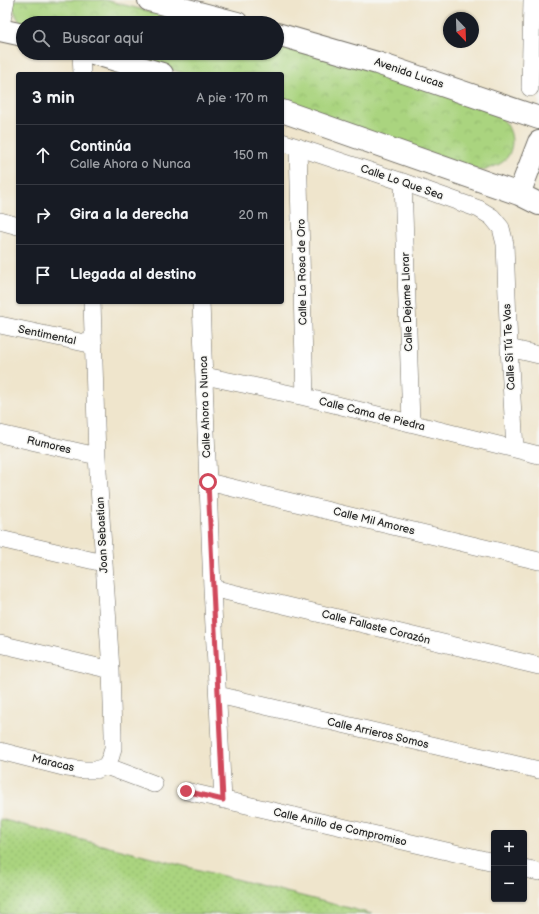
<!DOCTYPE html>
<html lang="es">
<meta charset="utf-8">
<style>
:root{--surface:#171b24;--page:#242831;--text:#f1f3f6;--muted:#9ea1a6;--line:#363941}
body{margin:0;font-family:"Balsamiq Sans",sans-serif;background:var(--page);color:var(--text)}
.controls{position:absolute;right:12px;bottom:12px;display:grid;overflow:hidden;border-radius:4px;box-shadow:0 1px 3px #0004}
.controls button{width:36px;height:36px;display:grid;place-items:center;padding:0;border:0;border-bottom:1px solid var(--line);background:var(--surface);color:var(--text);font:20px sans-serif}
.compass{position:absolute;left:443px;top:12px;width:36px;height:36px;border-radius:50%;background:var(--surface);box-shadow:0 1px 3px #0004;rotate:157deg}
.stop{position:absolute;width:12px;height:12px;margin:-9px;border:3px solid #d1495b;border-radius:50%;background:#fff}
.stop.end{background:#d1495b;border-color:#fff;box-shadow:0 1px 4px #0008}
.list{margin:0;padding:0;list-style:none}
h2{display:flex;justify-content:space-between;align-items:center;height:52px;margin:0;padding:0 16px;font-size:17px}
h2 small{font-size:13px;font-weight:400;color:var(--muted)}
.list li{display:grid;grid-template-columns:26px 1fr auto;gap:12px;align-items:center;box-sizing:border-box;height:60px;padding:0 16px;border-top:1px solid var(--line)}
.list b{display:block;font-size:15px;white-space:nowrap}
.list p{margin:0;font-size:13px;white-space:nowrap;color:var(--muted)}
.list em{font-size:13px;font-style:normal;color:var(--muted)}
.icon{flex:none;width:22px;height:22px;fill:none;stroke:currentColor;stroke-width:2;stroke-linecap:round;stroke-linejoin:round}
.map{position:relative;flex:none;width:539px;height:914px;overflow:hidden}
.search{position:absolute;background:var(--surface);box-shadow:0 1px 3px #0004;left:16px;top:16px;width:268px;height:44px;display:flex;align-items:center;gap:10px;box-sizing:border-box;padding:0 14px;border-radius:22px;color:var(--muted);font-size:15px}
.panel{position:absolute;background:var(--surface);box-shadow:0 1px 3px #0004;left:16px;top:72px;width:268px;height:232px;border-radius:4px}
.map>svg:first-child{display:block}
</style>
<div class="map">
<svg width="539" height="914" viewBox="0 0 539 914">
<defs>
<pattern id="grass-dots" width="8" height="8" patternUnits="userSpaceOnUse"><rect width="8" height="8" fill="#aad47f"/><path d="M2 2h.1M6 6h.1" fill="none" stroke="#92b66e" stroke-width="1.8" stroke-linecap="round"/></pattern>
<pattern id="park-crowns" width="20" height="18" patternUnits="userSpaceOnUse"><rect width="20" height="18" fill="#aad47f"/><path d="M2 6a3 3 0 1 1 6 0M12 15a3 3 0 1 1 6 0" fill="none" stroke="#92b66e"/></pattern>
</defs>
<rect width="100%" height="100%" fill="#f6f6f2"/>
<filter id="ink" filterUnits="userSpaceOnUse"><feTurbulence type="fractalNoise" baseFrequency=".025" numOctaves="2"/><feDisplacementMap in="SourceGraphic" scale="8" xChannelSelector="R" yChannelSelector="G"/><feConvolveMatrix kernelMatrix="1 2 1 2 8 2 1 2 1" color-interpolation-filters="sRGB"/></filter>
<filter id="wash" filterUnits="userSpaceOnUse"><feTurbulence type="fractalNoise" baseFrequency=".012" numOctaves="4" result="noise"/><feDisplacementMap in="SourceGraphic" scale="16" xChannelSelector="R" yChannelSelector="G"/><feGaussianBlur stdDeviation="0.9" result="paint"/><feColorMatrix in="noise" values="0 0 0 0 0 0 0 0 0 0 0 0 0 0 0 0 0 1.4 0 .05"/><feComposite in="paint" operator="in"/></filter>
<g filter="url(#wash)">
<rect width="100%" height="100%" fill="#efe5cc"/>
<path fill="url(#grass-dots)" stroke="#6a8055" d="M0,819l372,95h-372z"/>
<path fill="url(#park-crowns)" stroke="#6a8055" d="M13,0h92l89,23h-171v2l-2,-1c-4,-7 -10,-16 -8,-24z
M277,43l70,19 139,47c4,3 10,5 14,8 11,9 16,25 8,39 -5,9 -18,12 -27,15l-199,-68v-29h-96l-68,-21h159z"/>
</g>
<g filter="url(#ink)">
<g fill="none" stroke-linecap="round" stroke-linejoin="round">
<g stroke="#706c63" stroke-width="18">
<path id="street" d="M0,30l6,-30
M81,53l1,21
M530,88l2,-88
M282,142l121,40 76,27 13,8 9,11 4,16 4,104 6,101
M298,147l7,250
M403,182l8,241
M0,221l18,5
M92,302l5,154 14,214 2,64v14l-2,8 -5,10
M201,302l11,286 11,212
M0,325l94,20
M509,348l30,7
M205,376l100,21 234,58
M0,434l97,22
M208,482l331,79
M0,539l103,24
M212,588l327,78
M0,644l111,26
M218,695l321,75
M0,751l67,17 17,2h12l10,-4
M106,766l48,18
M186,791l308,71
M524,869l15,3"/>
</g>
<g stroke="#706c63" stroke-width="24">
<path id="secondary" d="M149,0l88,23
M0,30l23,5
M277,34l100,29 162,55
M93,53l69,21
M282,111l237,83 20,10
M519,194l20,-52"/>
</g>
<use href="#street" stroke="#fff" stroke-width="17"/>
<use href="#secondary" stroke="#fff" stroke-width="22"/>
</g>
</g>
<g fill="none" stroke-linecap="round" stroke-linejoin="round" filter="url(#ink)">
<path stroke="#d1495b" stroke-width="5" d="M186,791l37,9 -15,-318"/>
</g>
<g text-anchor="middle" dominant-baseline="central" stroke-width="3" stroke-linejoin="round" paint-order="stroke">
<g font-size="11" fill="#2b2b2b" stroke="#f6f6f2">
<text transform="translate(409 73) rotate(19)">Avenida Lucas</text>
<text transform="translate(402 182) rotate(19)">Calle Lo Que Sea</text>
<text transform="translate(302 272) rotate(-91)">Calle La Rosa de Oro</text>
<text transform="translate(407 302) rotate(-92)">Calle Dejame Llorar</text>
<text transform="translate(47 335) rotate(12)">Sentimental</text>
<text transform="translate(509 347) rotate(-93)">Calle Si Tú Te Vas</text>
<text transform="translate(205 407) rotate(-92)">Calle Ahora o Nunca</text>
<text transform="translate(372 414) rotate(14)">Calle Cama de Piedra</text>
<text transform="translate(49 445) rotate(13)">Rumores</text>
<text transform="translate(374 521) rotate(14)">Calle Mil Amores</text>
<text transform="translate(102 535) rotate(-93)">Joan Sebastian</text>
<text transform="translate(376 627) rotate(14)">Calle Fallaste Corazón</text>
<text transform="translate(378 733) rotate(13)">Calle Arrieros Somos</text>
<text transform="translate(53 763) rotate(13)">Maracas</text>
<text transform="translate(340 827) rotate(13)">Calle Anillo de Compromiso</text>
</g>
</g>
</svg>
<div class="controls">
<button>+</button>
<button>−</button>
</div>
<svg class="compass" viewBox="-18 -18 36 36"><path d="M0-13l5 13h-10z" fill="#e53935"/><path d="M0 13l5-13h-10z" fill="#9ea1a6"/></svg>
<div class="stop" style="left:208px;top:482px"></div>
<div class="stop end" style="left:186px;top:791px"></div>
<div class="search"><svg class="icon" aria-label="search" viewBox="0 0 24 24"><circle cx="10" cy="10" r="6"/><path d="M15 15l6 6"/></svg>Buscar aquí</div>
<section class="panel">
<h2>3 min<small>A pie · 170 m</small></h2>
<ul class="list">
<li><svg class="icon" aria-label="ahead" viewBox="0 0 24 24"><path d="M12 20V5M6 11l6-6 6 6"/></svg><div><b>Continúa</b><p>Calle Ahora o Nunca</p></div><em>150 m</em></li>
<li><svg class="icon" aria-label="right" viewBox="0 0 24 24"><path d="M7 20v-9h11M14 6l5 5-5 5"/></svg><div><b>Gira a la derecha</b></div><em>20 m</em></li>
<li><svg class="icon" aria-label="arrive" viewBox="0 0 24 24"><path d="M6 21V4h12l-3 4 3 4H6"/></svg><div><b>Llegada al destino</b></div></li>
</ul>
</section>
</div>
